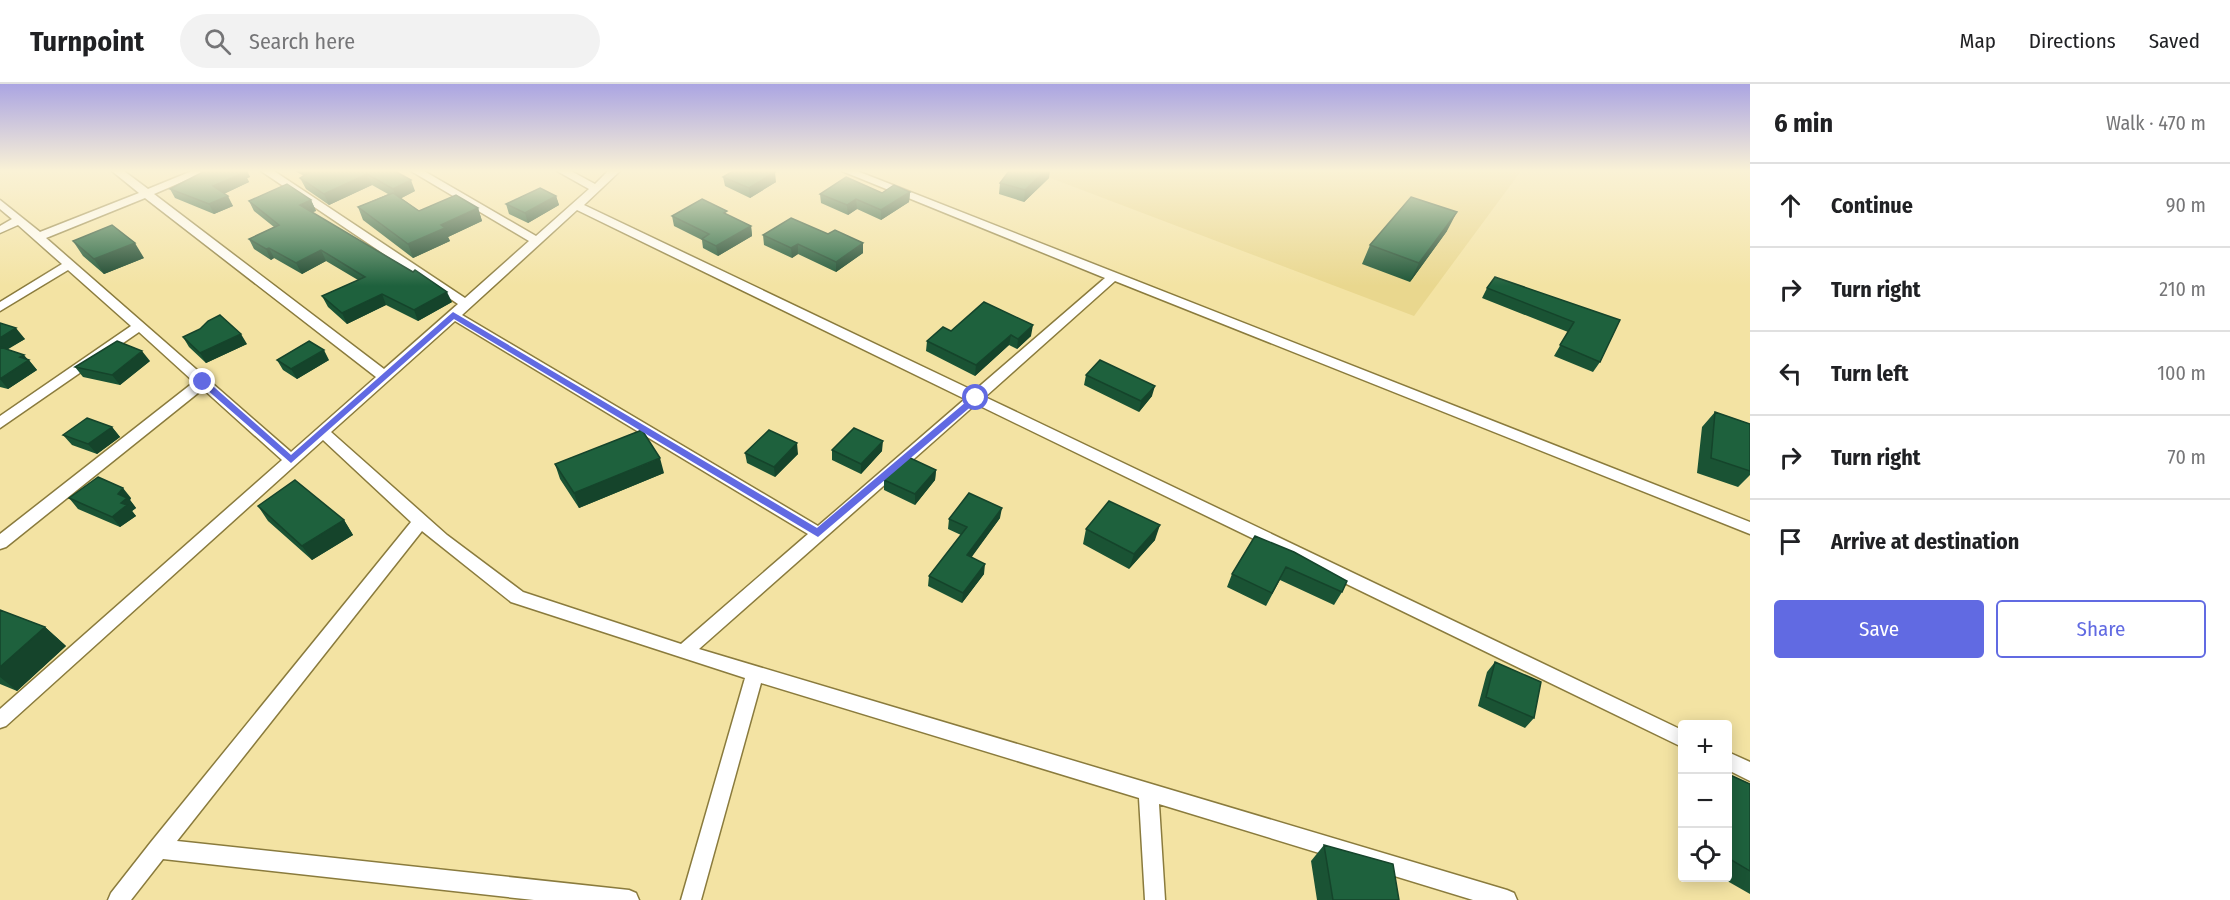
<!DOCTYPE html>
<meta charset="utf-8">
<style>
:root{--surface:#fff;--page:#f2f2f2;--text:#202124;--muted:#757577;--line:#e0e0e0;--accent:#616ae2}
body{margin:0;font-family:"Fira Sans Condensed",sans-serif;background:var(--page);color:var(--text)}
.controls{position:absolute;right:18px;bottom:18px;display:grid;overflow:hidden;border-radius:6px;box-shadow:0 3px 15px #0003}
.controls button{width:54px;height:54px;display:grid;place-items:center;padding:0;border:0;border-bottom:2px solid var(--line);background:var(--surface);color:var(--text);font:30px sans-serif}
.stop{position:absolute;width:18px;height:18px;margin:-14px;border:4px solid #616ae2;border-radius:50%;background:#fff}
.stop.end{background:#616ae2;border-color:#fff;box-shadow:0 2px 6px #0008}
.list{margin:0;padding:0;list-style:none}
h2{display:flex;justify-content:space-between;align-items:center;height:78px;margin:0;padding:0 24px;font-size:26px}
h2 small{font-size:20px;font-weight:400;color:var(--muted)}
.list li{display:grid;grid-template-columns:39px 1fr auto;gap:18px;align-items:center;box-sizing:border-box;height:84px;padding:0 24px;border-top:2px solid var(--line)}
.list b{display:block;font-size:22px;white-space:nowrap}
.list em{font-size:20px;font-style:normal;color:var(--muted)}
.actions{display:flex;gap:12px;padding:18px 24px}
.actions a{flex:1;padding:14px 0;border:2px solid var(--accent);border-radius:6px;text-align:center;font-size:21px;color:var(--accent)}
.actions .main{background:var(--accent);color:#fff}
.icon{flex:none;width:33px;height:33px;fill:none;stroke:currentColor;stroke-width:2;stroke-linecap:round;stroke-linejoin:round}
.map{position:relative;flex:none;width:1750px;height:816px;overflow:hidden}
header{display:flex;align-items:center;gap:36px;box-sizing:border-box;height:84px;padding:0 30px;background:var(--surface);border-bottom:2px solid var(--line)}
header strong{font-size:28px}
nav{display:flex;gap:33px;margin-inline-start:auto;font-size:21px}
.search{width:420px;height:54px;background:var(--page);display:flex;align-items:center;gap:15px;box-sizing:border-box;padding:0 21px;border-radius:33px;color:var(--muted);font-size:22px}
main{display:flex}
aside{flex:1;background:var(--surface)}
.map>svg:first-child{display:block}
</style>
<header>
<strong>Turnpoint</strong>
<div class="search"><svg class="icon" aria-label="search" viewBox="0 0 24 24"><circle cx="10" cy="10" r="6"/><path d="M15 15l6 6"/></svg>Search here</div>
<nav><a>Map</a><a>Directions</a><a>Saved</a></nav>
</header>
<main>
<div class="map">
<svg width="1750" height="816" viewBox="0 0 1750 816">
<rect width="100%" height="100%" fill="#f3e3a3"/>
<path fill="#e9d78e" d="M1032,87h489l-107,145z"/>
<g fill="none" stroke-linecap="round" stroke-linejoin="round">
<g stroke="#8a7b3d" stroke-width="3">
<path id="street" d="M112,87h12l24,18 44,-18h15l-53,23 230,175 74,-65 -197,-133h13l191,127 64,-57 -118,-70h13l112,65 53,-47 -32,-18h14l24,13 13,-13h12l-36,34 390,186 131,-113 -263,-107h15l893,351v12l-635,-253 -130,116 697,333v17l-706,-343 -277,245 808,241 7,3 3,7h-44l-314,-96 6,96h-20l-6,-102 -378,-115 -60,217h-20l64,-222 -234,-76 -89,-71 -245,310 452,49 7,3 3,7h-105l-371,-41 -32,41h-23l3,-7 40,-51 260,-320 -88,-82 -317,286 -6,2v-19l282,-249 -79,-71 -197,158 -6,2v-15l194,-152 -55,-50 -139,96v-12l131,-90 -63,-56 -68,41v-9l62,-38 -44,-39 -18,8v-7l12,-7 -12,-10v-9l40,32 99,-39zM145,114l231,179 -85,75 -245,-214zM577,126l388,189 -147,127 -356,-211zM455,237l353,213 -127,110 -158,-52 -76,-57 -116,-103z
M1728,668l22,10v19l-22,-11z"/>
</g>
<use href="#street" fill="#fff" fill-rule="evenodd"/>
</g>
<path fill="#1a5334" d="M200,87h47l3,6 -3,1 2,4 -25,12 9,12 -19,8 -39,-16 -5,-9 31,-16z
M295,87h100l20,20 -14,7 18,13 59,-3 4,13 -34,16 2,4 -37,17 -50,-38 -5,-13 30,-13 -16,-9 -43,20 -23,-16 -6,-11 4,-2z
M723,93l53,5 -26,16 -25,-12z
M1049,94l-25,24 -25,-8 1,-11z
M910,108l-1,10 -28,18 -24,-11 -9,6 -27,-12 -1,-9z
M556,112l3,9 -31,18 -19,-9 -3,-10z
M311,116l5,11 -4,1 140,90 -34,19 -32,-16 -39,19 -19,-17 -6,-11 36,-16 -32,-19 -24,13 -28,-16 -3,2 -17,-11 -5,-10 25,-12 -20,-16 -5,-10z
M672,132l79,10 1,10 -34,20 -15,-8 -1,-8 -28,-14z
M1447,147l-37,51 -48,-18 8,-19z
M763,151l100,18 -27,19 -38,-18 -6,4 -28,-13z
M73,157l71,17 -40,16 -21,-18z
M1487,204l133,32 -20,42 -7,10 -39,-16 14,-24 -86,-34z
M0,239l25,16 -18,10 22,11 8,10 -29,19 -8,-2z
M951,247l80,5 -14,13 -8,-4 -34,31 -49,-25 1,-10z
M183,253l64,7 -41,19 -17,-16z
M277,276h52l-32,19 -14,-9z
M150,277l-30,24 -37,-8 -8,-10z
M1086,291l66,21 -13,16 -55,-27z
M1715,328l35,12v51l-12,12 -41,-14 5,-46z
M112,343l8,10 -23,17 -25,-9 -9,-10z
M832,366l50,1 -21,23 -29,-14z
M745,369l53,1 -23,23 -28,-14z
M555,380l109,9 -85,35 -19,-29z
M936,386l-1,10 -20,25 -31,-15v-10z
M69,414h62l-1,2 6,8 -4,3 4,5 -16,11 -42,-18z
M258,422l86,14 9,15 -41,25 -44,-39z
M1000,434l-29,39 13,17 -22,29 -34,-17 1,-10 32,-41 -13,-6 1,-10z
M1086,445l69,11 -26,29 -46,-25z
M1255,452l87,56 -8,13 -54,-25 -14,26 -39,-19 5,-13z
M0,526l45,17 21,19 -49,45 -17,-7z
M1495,578l39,56 -9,10 -47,-22 9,-34z
M1728,690l22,10v110l-28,-16h6z
M1324,761l75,55h-82l-6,-39z"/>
<path fill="#15442b" d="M240,87h7l3,6 -3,1 2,4 -30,14 -6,-10z
M1042,87h8l-1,7 -25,24 1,-12z
M775,88l1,10 -26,16 -1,-10z
M367,90l5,11 -43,20 -5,-11z
M411,96l4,11 -17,9 -5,-11z
M910,108l-1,10 -28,18v-10z
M228,112l5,10 -19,8 -5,-10z
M556,112l3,9 -31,18 -3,-10z
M856,115l1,10 -9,6 -1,-10z
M311,116l5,11 -11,4 -5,-10z
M478,124l4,13 -34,16 2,4 -37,17 -5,-14 33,-19z
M1457,128l-10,19 -37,51 9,-19z
M751,142l1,10 -34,20 -2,-10z
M135,159l9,15 -40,16 -10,-15z
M863,159v10l-27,19v-10z
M798,160v10l-6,4 -1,-10z
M269,164l5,10 -3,2 -5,-11z
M321,166l5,11 -24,13 -6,-11z
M447,208l5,10 -34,19 -4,-11z
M382,210l4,11 -39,19 -5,-11z
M1033,241l-2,11 -14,13 1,-10z
M16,244l9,11 -25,15v-16z
M241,250l6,10 -41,19 -6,-10z
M1011,251l-2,10 -34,31 1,-11z
M324,266l5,10 -32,19 -6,-10z
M142,267l8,10 -30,24 -8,-10z
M24,271l13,15 -29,19 -8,-10 20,-22z
M1155,302l-3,10 -13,16 2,-11z
M112,343l8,10 -23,17 -9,-10z
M883,357l-1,10 -21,23v-10z
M797,359l1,11 -23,23 -1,-10z
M660,374l4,15 -85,35 -5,-15z
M936,386l-1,10 -20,25v-11z
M123,404l8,10 -1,2 6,8 -4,3 4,5 -16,11 -8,-10 9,-14 -3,-9z
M1002,424l-2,10 -34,47 1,-10z
M344,436l9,15 -41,25 -10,-14z
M1160,441l-5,15 -26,29 5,-15z
M985,480l-1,10 -22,29 1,-10z
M45,543l21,19 -49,45 -17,-14v-10z"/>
<path fill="#1e613d" stroke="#15442b" stroke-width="1.5" d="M201,87h41l2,2 -31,13 15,10 -19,8 -39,-15 33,-17z
M309,87h86l16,9 -18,9 -26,-15 -43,20 -24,-16 10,-6z
M733,87h40l2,1 -26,16 -26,-11z
M1009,87h36l-20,19 -25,-7z
M846,93l36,16 12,-8 16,7 -29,18 -25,-11 -9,6 -27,-11z
M287,100l24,16 -11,5 113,67 2,-2 32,22 -33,18 -32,-16 -40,19 -20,-17 43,-19 -44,-27 -25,13 -27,-15 -3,1 -17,-10 30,-14 -30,-24z
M540,104l16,8 -31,17 -19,-9z
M393,109l26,18 37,-16 22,13 -37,17 4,3 -37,16 -50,-37z
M1411,113l46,15 -38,51 -49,-18z
M702,115l25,12 -3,2 27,13 -35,20 -14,-7 7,-5 -37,-18z
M791,134l37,16 7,-4 28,13 -27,19 -38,-18 -7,4 -28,-13z
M112,141l23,18 -41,16 -21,-18z
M1495,193l125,43 -20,42 -40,-17 14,-23 -87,-34z
M984,218l49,23 -15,14 -7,-4 -35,30 -49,-24 16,-14 8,4z
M220,231l21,19 -41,19 -17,-16 17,-8 8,-8z
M0,239l16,5 -16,10z
M117,257l25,10 -30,24 -37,-8z
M309,257l15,9 -33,19 -14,-9z
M0,263l24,8 -4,2 9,3 -29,19z
M1100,276l55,26 -14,15 -55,-26z
M1715,328l35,12v47l-39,-13z
M87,334l25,9 -24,17 -25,-9z
M854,344l29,13 -22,23 -29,-14z
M642,346l18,28 -86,35 -19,-29z
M769,346l28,13 -23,24 -29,-14z
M908,373l28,13 -21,24 -31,-14z
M98,393l25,11 -5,6 9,4 -6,5 6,2 -15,12 -43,-19z
M295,396l49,40 -42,26 -44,-40z
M969,409l33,15 -35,47 18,9 -22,29 -34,-17 38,-49 -18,-8z
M1109,417l51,24 -26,29 -48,-25z
M1255,452l39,16 53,29 -5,11 -56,-25 -14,26 -40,-19z
M0,526l45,17 -45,40z
M1495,578l46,20 -7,36 -48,-21z
M1728,690l22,10v87l-22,-13z
M1324,761l69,19 6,36h-66z"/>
<linearGradient id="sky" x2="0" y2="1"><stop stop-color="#aba5e2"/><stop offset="0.43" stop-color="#faf2d6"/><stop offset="1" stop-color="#faf2d6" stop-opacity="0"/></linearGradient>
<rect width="1750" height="202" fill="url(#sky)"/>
<path fill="#616ae2" d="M453,228l364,216 156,-132 8,2 -163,139 -364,-218 -163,144 -93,-81 8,-2 85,75z"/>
</svg>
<div class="controls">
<button>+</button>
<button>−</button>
<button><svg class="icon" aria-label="locate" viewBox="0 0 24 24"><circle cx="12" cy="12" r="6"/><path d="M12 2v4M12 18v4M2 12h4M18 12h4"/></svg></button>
</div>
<div class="stop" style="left:976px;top:314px"></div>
<div class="stop end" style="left:203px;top:298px"></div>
</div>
<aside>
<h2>6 min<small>Walk · 470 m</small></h2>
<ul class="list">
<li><svg class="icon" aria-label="ahead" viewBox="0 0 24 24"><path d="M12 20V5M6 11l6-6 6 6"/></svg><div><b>Continue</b></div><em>90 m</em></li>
<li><svg class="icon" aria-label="right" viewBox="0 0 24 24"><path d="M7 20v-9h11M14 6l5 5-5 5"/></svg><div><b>Turn right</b></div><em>210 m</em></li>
<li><svg class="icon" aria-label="left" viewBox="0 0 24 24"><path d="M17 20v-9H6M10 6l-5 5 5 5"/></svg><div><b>Turn left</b></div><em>100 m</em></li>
<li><svg class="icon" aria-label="right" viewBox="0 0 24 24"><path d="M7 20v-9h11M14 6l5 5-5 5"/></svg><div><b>Turn right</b></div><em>70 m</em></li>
<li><svg class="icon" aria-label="arrive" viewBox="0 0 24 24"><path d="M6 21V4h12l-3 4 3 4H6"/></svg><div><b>Arrive at destination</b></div></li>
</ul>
<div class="actions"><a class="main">Save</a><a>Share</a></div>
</aside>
</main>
